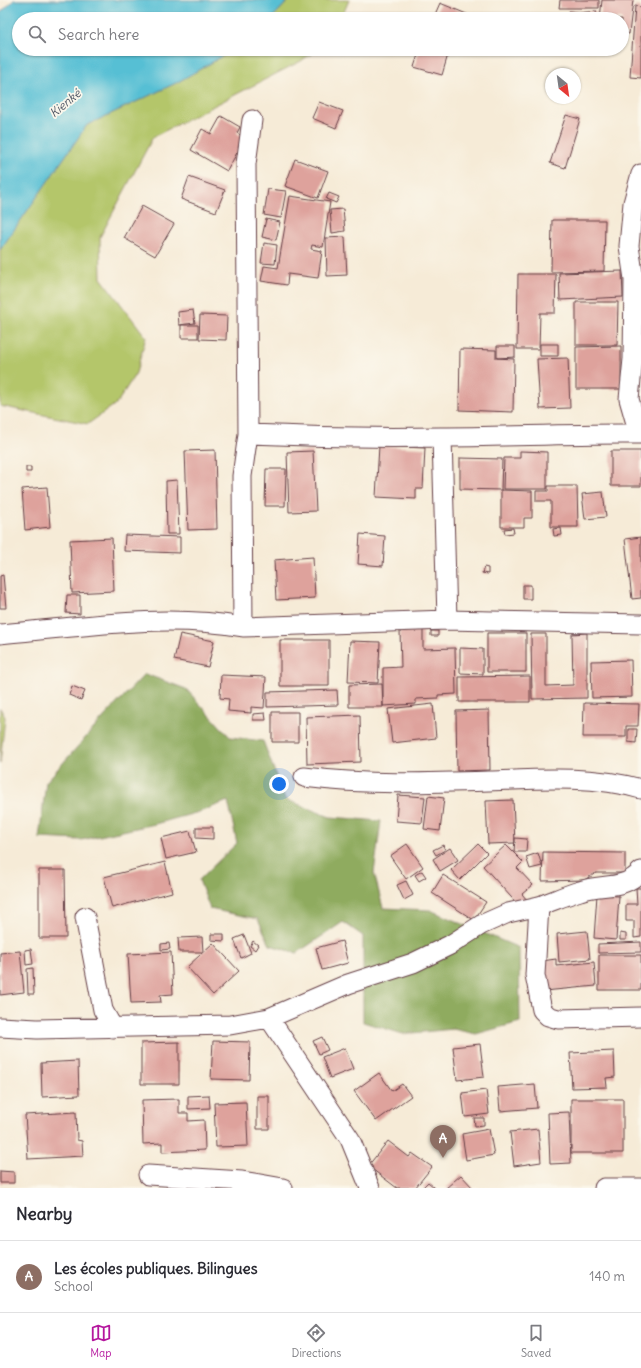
<!DOCTYPE html>
<meta charset="utf-8">
<style>
:root{--surface:#fff;--page:#f2f2f3;--text:#2b2b33;--muted:#7c7c81;--line:#e1e1e2;--accent:#b5179e}
body{margin:0;font-family:Delius,sans-serif;background:var(--page);color:var(--text)}
.compass{position:absolute;left:545px;top:68px;width:36px;height:36px;border-radius:50%;background:var(--surface);box-shadow:0 1px 3px #0004;rotate:151deg}
.you{position:absolute;left:279px;top:784px;width:14px;height:14px;margin:-10px;border:3px solid #fff;border-radius:50%;background:#1a73e8;box-shadow:0 0 0 6px #1a73e833}
.badge{display:grid;place-items:center;width:26px;height:26px;border-radius:50%;background:var(--accent);color:#fff;font-size:13px;font-weight:700}
.pin{position:absolute;translate:-50% -33px;filter:drop-shadow(0 1px 2px #0008)}
.pin::after{content:'';position:absolute;top:21px;width:14px;height:12px;background:inherit;clip-path:polygon(0 0,100% 0,50% 100%)}
.list{margin:0;padding:0;list-style:none}
h2{display:flex;justify-content:space-between;align-items:center;height:52px;margin:0;padding:0 16px;font-size:17px}
h2 small{font-size:13px;font-weight:400;color:var(--muted)}
.list li{display:grid;grid-template-columns:26px 1fr auto;gap:12px;align-items:center;box-sizing:border-box;height:72px;padding:0 16px;border-top:1px solid var(--line)}
.list b{display:block;font-size:15px;white-space:nowrap}
.list p{margin:0;font-size:13px;white-space:nowrap;color:var(--muted)}
.list em{font-size:13px;font-style:normal;color:var(--muted)}
.icon{flex:none;width:22px;height:22px;fill:none;stroke:currentColor;stroke-width:2;stroke-linecap:round;stroke-linejoin:round}
.map{position:relative;flex:none;width:641px;height:1188px;overflow:hidden}
.search{position:absolute;background:var(--surface);box-shadow:0 1px 3px #0004;left:12px;right:12px;top:12px;height:44px;display:flex;align-items:center;gap:10px;box-sizing:border-box;padding:0 14px;border-radius:22px;color:var(--muted);font-size:15px}
.sheet{height:124px;background:var(--surface)}
nav{display:flex;justify-content:space-around;align-items:center;box-sizing:border-box;height:56px;border-top:1px solid var(--line);background:var(--surface);font-size:11px;color:var(--muted)}
nav a{display:grid;justify-items:center;gap:2px}
nav .on{color:var(--accent)}
.map>svg:first-child{display:block}
</style>
<div class="map">
<svg width="641" height="1188" viewBox="0 0 641 1188">
<rect width="100%" height="100%" fill="#fbf7ec"/>
<filter id="ink" filterUnits="userSpaceOnUse"><feTurbulence type="fractalNoise" baseFrequency=".025" numOctaves="2"/><feDisplacementMap in="SourceGraphic" scale="8" xChannelSelector="R" yChannelSelector="G"/><feConvolveMatrix kernelMatrix="1 2 1 2 8 2 1 2 1" color-interpolation-filters="sRGB"/></filter>
<filter id="wash" filterUnits="userSpaceOnUse"><feTurbulence type="fractalNoise" baseFrequency=".012" numOctaves="4" result="noise"/><feDisplacementMap in="SourceGraphic" scale="16" xChannelSelector="R" yChannelSelector="G"/><feGaussianBlur stdDeviation="0.9" result="paint"/><feColorMatrix in="noise" values="0 0 0 0 0 0 0 0 0 0 0 0 0 0 0 0 0 1.4 0 .05"/><feComposite in="paint" operator="in"/></filter>
<g filter="url(#wash)">
<rect width="100%" height="100%" fill="#f6ebd7"/>
<path fill="#b4c66a" stroke="#7f724a" d="M289,0h60l-8,19h-70z
M235,49h83l-17,12 -148,76 -53,100 1,41 45,59 -10,36 -19,30 -29,21 -88,-18v-156l87,-125 89,-42z
M0,708l5,9 -5,47z"/>
<path fill="#8fab5e" stroke="#6c6544" d="M145,674l41,15 44,48 33,4 22,58 45,18 51,4 -7,52 9,35 47,2 89,38 1,74 -44,12 -23,-5 -50,5 -40,-12v-86l-20,-14 -46,31 -27,-8 -12,-26 -48,-10 -11,-29 38,-37 -9,-42 -29,11 -44,12 -74,16 -42,-2 7,-56 58,-65z"/>
<path fill="#57bfd4" stroke="#506f80" d="M14,0h275l-18,19h-252v30h216l-59,34 -89,42 -87,125v-237z"/>
<g id="blocks">
<path fill="#dea29c" d="M560,0h39v8h-40z
M602,0h31l-4,34 -7,-1v-14h-22z
M440,3l29,12 -2,4h-34z
M635,6l6,1v71l-11,-1z
M569,11l9,1v6h-9z
M596,11l1,8h-17l-1,-6z
M420,49h22l7,2 -7,24 -28,-8z
M319,102l24,9 -7,17 -24,-10z
M566,115l14,4 -15,49 -15,-5z
M221,116l19,11 -3,6 8,5 -18,33 -36,-21 11,-21 9,5z
M295,159l33,12 -10,27 -33,-12z
M189,177l36,13 -9,22 -35,-13z
M268,189l18,2 -5,27 -17,-3z
M329,193l10,4 -3,6 -10,-4z
M290,196l40,6 -7,45 -11,-2 -1,4 11,2 -4,27 -30,-4 -1,11 -26,-4 3,-15 14,2z
M142,206l32,18 -19,32 -31,-18z
M343,209l2,22 -13,2 -2,-23z
M266,219l14,3 -4,18 -14,-3z
M552,220h53l-1,51 -53,1z
M345,237l2,38 -20,1 -1,-38z
M264,243l13,2 -2,19 -14,-1z
M622,271l1,26 -63,3 -1,-27z
M518,274h38l-1,39h-15l-1,36h-22z
M576,302h42l-1,43h-41z
M193,310l2,13 -16,2 -1,-13z
M200,315l27,1 -1,24 -27,-1z
M181,325h17v13h-17z
M540,344h18v12h-18z
M497,346h18v11l-18,1z
M621,346v43h-45v-42z
M460,349l36,1v8l18,1 -1,53 -54,-2z
M568,358l2,50 -30,1 -3,-50z
M379,446l46,2 -2,41h-7v10l-40,-2z
M215,450l2,79 -29,1 -3,-79z
M313,451l3,60 -27,1 -2,-60z
M520,451l27,1v37h-44l1,-31h16z
M611,451h30v35h-30z
M460,458l42,1 -1,31 -41,-1z
M26,467h5v5h-5z
M266,469h20l-1,37h-20z
M177,480l2,54h-12l-1,-53z
M548,486h29l1,41h-27v-26h-15v-10h12z
M47,487l3,40 -25,3 -3,-41z
M501,490l31,1v27h-8v9h-23z
M603,492l3,25 -21,2 -3,-25z
M513,528l1,5 -9,1 -1,-5z
M561,528l1,7 -8,1 -1,-7z
M360,534l25,2 -2,30 -25,-2z
M125,535l55,2v16l-56,-2z
M641,537v61l-9,1 -7,-60z
M112,538l2,53 -42,2 -2,-53z
M313,557l2,41 -39,2 -2,-40z
M484,567l4,1v6l-6,-1z
M3,575l3,33h-6v-32z
M523,585h8v14h-8z
M67,595h13v19l-14,-1z
M423,630v19l32,-1 1,46 -18,1v3l-22,1v5l-33,2v-38l18,-1 -1,-36z
M431,631h7v5h-7z
M487,633h39v39h-39z
M587,633v65l-55,1 -1,-65h15v52l27,-1 -1,-51z
M180,634l34,7 -6,26 -34,-7z
M280,640h49v46h-49z
M350,641l30,1 -2,41 -30,-1z
M460,648l23,1v25l-23,-1z
M631,660l1,37 -40,1 -1,-37z
M221,675l45,2 -2,31 -13,-1v6l-23,-2 1,-12 -9,-1z
M530,676v26h-71v-25z
M382,684l1,23h-34v-22z
M72,686l13,5 -4,9 -12,-5z
M337,690l1,15 -71,2v-15z
M584,703l55,1 -1,22h-12v11h-43z
M433,704l3,34 -44,5 -4,-34z
M489,710l1,60 -33,1 -1,-60z
M272,712h26v30h-26z
M265,713l1,7h-13v-6z
M360,715l1,47 -54,2 -1,-47z
M628,729h9l-1,14 -8,-1z
M398,795l27,2 -3,26 -26,-2z
M428,796l16,2 -4,33 -16,-2z
M513,800l2,43 -27,1 -2,-43z
M196,827h17v12l-17,-1z
M190,831l6,21 -30,7 -5,-21z
M515,838l12,1 -1,13h-12z
M407,844l16,23 -17,12 -16,-23z
M478,844l9,9 -27,27 -9,-10z
M443,845l2,5 -9,5 -3,-5z
M506,845l17,17 -6,6 16,17 -11,9 5,6 -7,7 -37,-41z
M450,848l8,12 -18,11 -7,-12z
M543,852l82,1v20h-29l-12,7 -42,1z
M538,853l4,13 -12,3 -4,-12z
M165,862l7,30 -60,16 -8,-31z
M39,870h26l1,68h-27z
M422,871l4,6 -7,4 -4,-6z
M443,875l43,27 -12,18 -42,-27z
M406,881l7,14 -9,5 -7,-15z
M636,888h5v49l-7,1v-17h-8v-17h11z
M597,895l22,1 -3,44 -22,-2z
M587,931l3,28 -31,3 -2,-28z
M620,933l6,1v6h-6z
M211,934h13v7l-13,-1z
M244,935l7,18 -10,5 -7,-19z
M202,937l1,15h-24l-1,-14z
M253,941l5,4 -3,5 -5,-4z
M342,941l6,22 -26,7 -6,-22z
M641,942v10l-43,1v-9z
M169,943l1,6 -9,1v-6z
M213,943l26,28 -26,24 -26,-28z
M31,949l2,15 -7,1 -1,-15z
M20,951l4,41 -24,3v-42z
M171,952l2,42 -13,1 1,7 -30,1 -3,-49z
M599,955h42v35h-42z
M556,959v7l38,-4 2,24 -52,5 -2,-30z
M33,968l1,26h-6l-1,-25z
M322,1037l6,13 -9,4 -6,-13z
M213,1041l37,1 -1,38 -38,-1z
M179,1042v42h-38v-41z
M480,1044l4,33 -27,3 -4,-33z
M345,1048l8,21 -23,9 -8,-21z
M614,1051l1,26 -9,1 1,9 -35,1 -2,-35z
M78,1061l1,34 -37,2 -1,-34z
M379,1073l13,18 10,-7 9,12 -35,25 -22,-30z
M535,1084l2,24 -37,3 -2,-24z
M486,1090l3,24 -24,3 -3,-24z
M209,1095l1,13 -22,1v-13z
M257,1096h12v33h-12z
M179,1099v14h9v8l16,-1 1,30 -43,2v-9l-19,1 -1,-44z
M571,1099h52v54h-52z
M246,1102l2,44 -32,1 -2,-44z
M76,1112l1,28 5,1 1,15 -55,3 -3,-44z
M569,1112l2,51 -21,1 -2,-51z
M474,1118h10v7l-9,1z
M489,1129l5,26 -28,5 -4,-26z
M538,1129l3,33 -27,4 -4,-34z
M388,1141l21,16 3,-4 20,14 -17,21h-18l-29,-22z
M0,1171l14,1v11h-14z
M461,1175l12,13h-27z
M428,1182l7,6h-13z"/>
</g>
</g>
<g filter="url(#ink)">
<use href="#blocks" fill-opacity="0" stroke="#643e45" stroke-width="1"/>
<g fill="none" stroke-linecap="round" stroke-linejoin="round">
<g stroke="#643e45" stroke-width="21">
<path id="minor" d="M248,434c64,3 129,4 193,3 67,0 133,-4 200,-3
M639,434l-10,-35 4,-40 1,-80 -5,-33 4,-43 8,-29
M442,437l5,183
M243,627l-1,-151 6,-42 -2,-270 6,-44
M0,634c80,-7 164,-21 243,-7l204,-7 194,4
M304,777c62,8 123,6 186,4 50,-2 102,-6 151,8
M539,906c14,-5 27,-11 41,-15 23,-8 43,0 61,-20
M85,917l18,93 10,18
M269,1018l81,121 20,49
M0,1027l37,2 193,-4 39,-7 79,-34 65,-21 37,-18 31,-20 27,-12 31,-7 -4,69 7,35 6,6 10,3 83,-2
M148,1175l94,6 41,7
M604,1188h37"/>
</g>
<use href="#minor" stroke="#fff" stroke-width="19"/>
</g>
</g>
<g text-anchor="middle" dominant-baseline="central" stroke-width="3.5" stroke-linejoin="round" paint-order="stroke">
<g font-size="12" font-style="italic" fill="#4f5766" stroke="#fbf7ec">
<text transform="translate(65 103) rotate(-40)">Kienké</text>
</g>
</g>
</svg>
<svg class="compass" viewBox="-18 -18 36 36"><path d="M0-13l5 13h-10z" fill="#e53935"/><path d="M0 13l5-13h-10z" fill="#7c7c81"/></svg>
<div class="you"></div>
<div class="pin badge" style="left:443px;top:1158px;background:#8d6e63">A</div>
<div class="search"><svg class="icon" aria-label="search" viewBox="0 0 24 24"><circle cx="10" cy="10" r="6"/><path d="M15 15l6 6"/></svg>Search here</div>
</div>
<section class="sheet">
<h2>Nearby<small></small></h2>
<ul class="list">
<li><span class="badge" style="background:#8d6e63">A</span><div><b>Les écoles publiques. Bilingues</b><p>School</p></div><em>140 m</em></li>
</ul>
</section>
<nav>
<a class="on"><svg class="icon" aria-label="map" viewBox="0 0 24 24"><path d="M3 6l6-2 6 2 6-2v14l-6 2-6-2-6 2zM9 4v14M15 6v14"/></svg>Map</a>
<a><svg class="icon" aria-label="directions" viewBox="0 0 24 24"><path d="M12 3l9 9-9 9-9-9zM9 14v-3h6M13 9l2 2-2 2"/></svg>Directions</a>
<a><svg class="icon" aria-label="saved" viewBox="0 0 24 24"><path d="M7 4h10v16l-5-4-5 4z"/></svg>Saved</a>
</nav>
